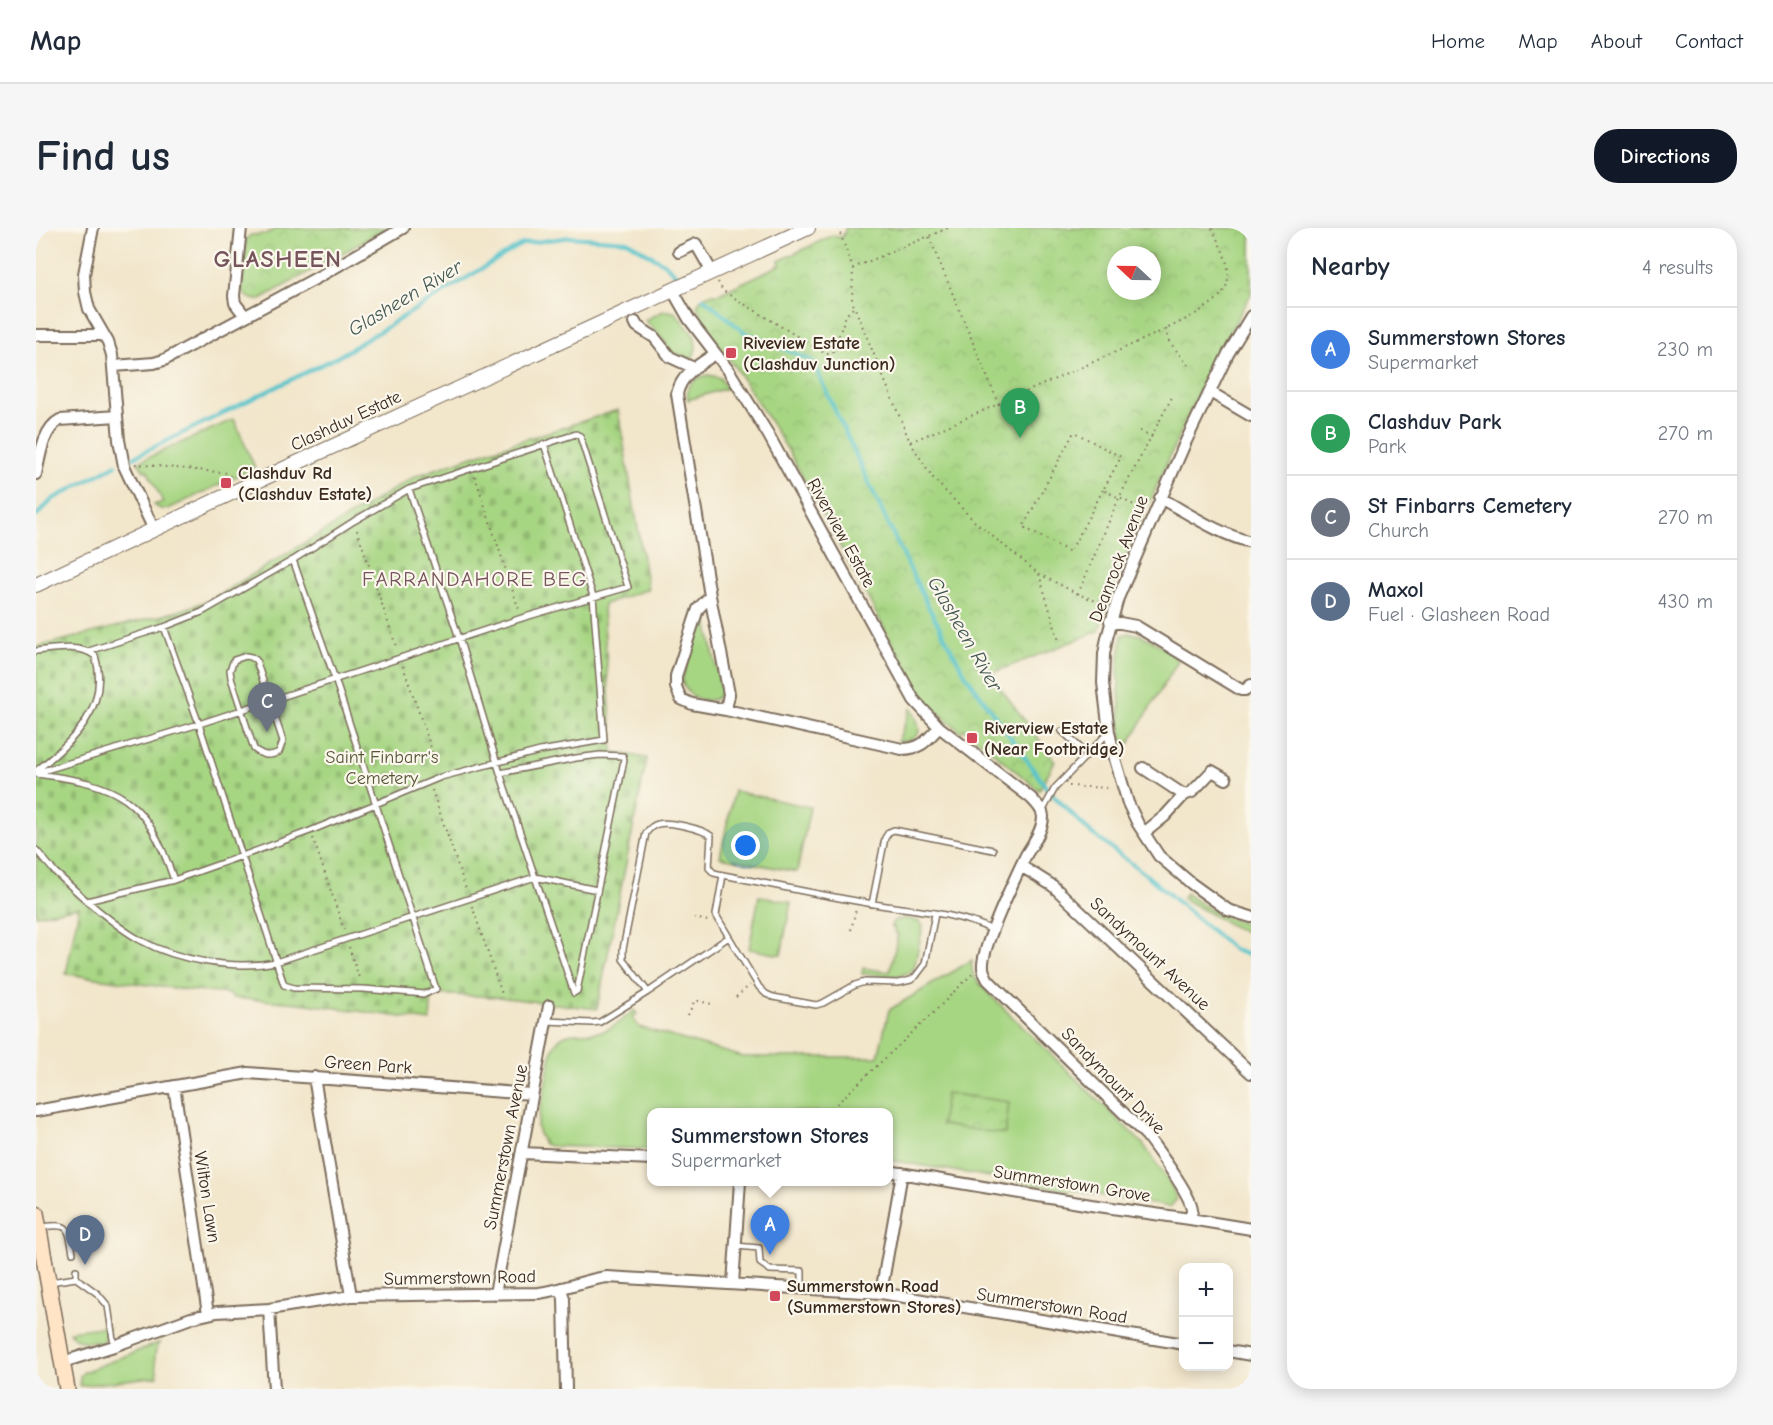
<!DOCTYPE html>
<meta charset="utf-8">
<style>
:root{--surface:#fff;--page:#f6f6f7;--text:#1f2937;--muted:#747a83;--line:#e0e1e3;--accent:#111827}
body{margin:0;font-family:"Comic Neue",sans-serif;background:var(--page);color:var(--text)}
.controls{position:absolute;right:18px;bottom:18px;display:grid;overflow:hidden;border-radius:12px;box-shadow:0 3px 15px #0003}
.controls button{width:54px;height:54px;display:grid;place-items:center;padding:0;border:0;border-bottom:2px solid var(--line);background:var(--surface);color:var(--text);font:30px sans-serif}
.compass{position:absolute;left:1071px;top:18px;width:54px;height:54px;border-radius:50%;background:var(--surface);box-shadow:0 3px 15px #0003;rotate:292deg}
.you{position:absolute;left:710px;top:618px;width:21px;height:21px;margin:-15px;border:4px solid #fff;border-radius:50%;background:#1a73e8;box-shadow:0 0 0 9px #1a73e833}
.badge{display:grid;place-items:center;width:39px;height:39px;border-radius:50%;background:var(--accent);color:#fff;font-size:20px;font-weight:700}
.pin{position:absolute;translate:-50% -50px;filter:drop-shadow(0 2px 3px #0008)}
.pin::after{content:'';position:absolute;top:32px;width:21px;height:18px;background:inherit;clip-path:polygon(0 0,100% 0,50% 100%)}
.popup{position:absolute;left:611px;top:880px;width:246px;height:78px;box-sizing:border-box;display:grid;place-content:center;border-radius:12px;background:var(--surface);filter:drop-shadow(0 2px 4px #0005);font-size:20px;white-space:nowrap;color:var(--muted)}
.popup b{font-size:22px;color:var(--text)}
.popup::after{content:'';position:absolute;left:50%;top:100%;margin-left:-12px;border:12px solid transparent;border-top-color:var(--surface)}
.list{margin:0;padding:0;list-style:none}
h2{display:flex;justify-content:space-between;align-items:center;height:78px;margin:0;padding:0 24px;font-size:26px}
h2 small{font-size:20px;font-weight:400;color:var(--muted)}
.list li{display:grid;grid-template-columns:39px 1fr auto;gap:18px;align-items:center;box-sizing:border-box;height:84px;padding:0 24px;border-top:2px solid var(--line)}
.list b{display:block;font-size:22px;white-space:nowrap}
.list p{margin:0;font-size:20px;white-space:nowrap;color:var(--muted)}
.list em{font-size:20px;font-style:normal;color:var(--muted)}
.map{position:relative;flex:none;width:1215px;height:1161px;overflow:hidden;border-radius:24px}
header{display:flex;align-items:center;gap:36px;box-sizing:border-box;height:84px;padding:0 30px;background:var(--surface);border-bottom:2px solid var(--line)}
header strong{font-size:28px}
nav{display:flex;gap:33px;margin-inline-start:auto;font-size:21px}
.intro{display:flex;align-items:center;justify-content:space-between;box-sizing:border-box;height:144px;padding:0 36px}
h1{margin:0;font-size:42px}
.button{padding:15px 27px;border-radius:24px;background:var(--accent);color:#fff;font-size:21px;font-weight:700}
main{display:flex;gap:36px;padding:0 36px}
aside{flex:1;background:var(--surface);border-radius:24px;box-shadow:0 3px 15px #0003}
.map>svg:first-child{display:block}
</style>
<header>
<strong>Map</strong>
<nav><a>Home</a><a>Map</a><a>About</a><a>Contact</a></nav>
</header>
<div class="intro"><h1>Find us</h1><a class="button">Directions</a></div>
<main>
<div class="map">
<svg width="1215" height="1161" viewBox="0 0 1215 1161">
<defs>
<pattern id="cemetery-stones" width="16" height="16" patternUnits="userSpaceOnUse" patternTransform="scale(1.5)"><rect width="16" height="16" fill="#a7d683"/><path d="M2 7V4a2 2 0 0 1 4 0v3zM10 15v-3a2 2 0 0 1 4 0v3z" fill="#91b871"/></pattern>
<pattern id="park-crowns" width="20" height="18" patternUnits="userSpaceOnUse" patternTransform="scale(1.5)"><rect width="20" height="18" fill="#a7d683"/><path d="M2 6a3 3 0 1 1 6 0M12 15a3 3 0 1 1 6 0" fill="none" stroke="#91b871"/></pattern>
</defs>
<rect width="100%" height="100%" fill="#fbf7ec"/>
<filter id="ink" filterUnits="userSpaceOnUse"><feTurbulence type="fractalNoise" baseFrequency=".0167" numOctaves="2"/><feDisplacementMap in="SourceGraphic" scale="12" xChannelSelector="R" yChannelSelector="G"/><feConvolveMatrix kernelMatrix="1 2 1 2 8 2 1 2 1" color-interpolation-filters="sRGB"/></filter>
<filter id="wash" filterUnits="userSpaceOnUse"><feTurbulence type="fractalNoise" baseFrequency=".008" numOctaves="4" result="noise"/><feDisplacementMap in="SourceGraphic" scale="24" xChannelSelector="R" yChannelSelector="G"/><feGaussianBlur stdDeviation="1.35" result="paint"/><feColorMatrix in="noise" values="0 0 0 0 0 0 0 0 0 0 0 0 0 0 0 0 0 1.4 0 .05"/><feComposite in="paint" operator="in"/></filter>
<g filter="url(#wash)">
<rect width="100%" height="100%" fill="#f2e6cb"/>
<path fill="#a7d683" stroke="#718050" stroke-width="1.5" d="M627,83h7l6,2 19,24 1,12 -4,10 -22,-8 -4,-8 -21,-23z
M673,147l11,3 7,10 -39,12c-3,-15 7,-23 21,-25z
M198,191l21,49 -87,41c-6,1 -9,0 -14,-4l9,-3 -16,-32 -3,1 -6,-9z
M669,383l16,81 -4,6c-13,7 -32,-2 -35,-18l21,-67z
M1093,405c14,0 41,17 49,28l-51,86h-3l-2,-3 -4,-76 4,-33z
M875,480c10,18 15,33 -13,33z
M698,563l76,16 -13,65 -77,-15z
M1150,665c19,15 41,26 65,33v8l-17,-7 -52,-29z
M723,668l32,6 -10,53 -32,-6z
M866,690l16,3 5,5 -9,42c-12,14 -36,5 -52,6l1,-6 27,4 8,-38 -4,-2 1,-4 -4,-1 1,-4 5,-4 4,1z
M936,732c-2,14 4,20 13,30l158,154 26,38 8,17 -7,8 -281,-47 -1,-48h-236l-1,37 -101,-3 -6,-2 -5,-10 -2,-8 15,-75c10,-28 33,-13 54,-21 10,-4 20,-13 28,-20l3,4 -5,3 7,10 104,30h135l11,-47z
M72,1098l-1,7 -4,8 -8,3 -1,-3c-11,2 -20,0 -25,-10z
M125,1114c-10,11 -5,21 -3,34l-78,10v-10l4,-4z"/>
<path fill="url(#cemetery-stones)" stroke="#718050" stroke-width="1.5" d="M582,182l30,179 -43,15 -2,5 10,143 34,6 -50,251 -99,-12 -66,-3 -2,27 -130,-18 -68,-5 -2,-4 -43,-4 -121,-16 13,-67 -43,8v-268l143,-36 31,-11 206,-124 54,-19z"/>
<path fill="url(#park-crowns)" stroke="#718050" stroke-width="1.5" fill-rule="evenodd" d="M241,0h110l-128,72c-9,0 -14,-3 -17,-11l4,-50 5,-4 15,-1z
M809,0h406v66l-44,78 -58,132 -8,4v6l2,1 -36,86 -7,2v5l4,3 -5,20 -109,43 65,87 -16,29 -75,-61 -3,3 -31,-27 -14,-18 -128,-237 -53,-83 -27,-36 2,-2 -7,-9 -6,-14c5,-11 10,-12 22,-12l61,-29 -1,-4 54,-26 3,2h6l3,-5zM1080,27h36v36h-36z
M910,865l63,9 -4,32 -64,-9z"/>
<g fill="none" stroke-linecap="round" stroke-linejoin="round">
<path stroke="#55c3cb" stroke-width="4" d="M667,70l41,34 68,29 77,165 39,80 37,68 84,117 42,42 53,40 90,77 17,6
M96,230l209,-103 181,-111 48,-7 57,4 38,23 18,17
M0,288l17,-17 63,-34"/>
</g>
</g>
<g filter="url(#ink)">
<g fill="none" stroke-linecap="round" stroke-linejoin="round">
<g stroke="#7b6c5b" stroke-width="8">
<path id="service" d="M373,261l50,149 41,135
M128,399l35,97 85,261 10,3 69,1 62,5 11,-5 -101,-310 -42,-119
M0,423c18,-2 44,-7 59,5 16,51 -23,86 -59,115
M210,428l5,1 5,3 27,81 -4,11c-10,5 -16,4 -25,-3l-23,-71 -1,-8 4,-10z
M1026,503l25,23
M564,527l23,1 1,4 -47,231 -3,2 -74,-220 76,-15z
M0,545l163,-49 323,-106 106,-31 -48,-151 -4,-2 -167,55 -55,32 -61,39 -91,52 -38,15 -75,24
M0,546c84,10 110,24 138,106
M1007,582l12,-22 53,-55
M0,622l19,22 32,29 87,-21 68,-24 68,-25 131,-54 99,-26 64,-11 -11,-144 -49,-152
M51,673c17,14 33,28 53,39 38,21 94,30 136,22l259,-85 62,13
M836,676l13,-66 4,-6 5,-2 99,20
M693,709l-13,-22 7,-40c51,10 101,21 151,29 36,6 86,9 118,26
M612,764l-25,-33v-10l23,-116c3,-4 7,-8 12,-9 11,-3 45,5 53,12l-2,32 5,5 9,2
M510,793l46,2 8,-1 48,-30 81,-55 30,50 7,7 7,3 43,8 7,-2 32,-18 10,-3 33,1 13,-3 5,-4 9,-12 10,-50
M4,999c29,-3 28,-3 33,26
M700,1018l23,2 1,15 10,7 32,1v17
M40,1050l22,16 10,12 6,40
M14,1054l26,-4v-8"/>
</g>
<g stroke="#7b6c5b" stroke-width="14">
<path id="minor" d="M57,0l-9,46 1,18 4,17 19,33 4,13 7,85 5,26 30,64
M205,0l-7,68 1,7 10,13
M643,24l17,-8 16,28
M637,63l16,28 40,52 39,63 146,266 25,27 92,71c5,5 12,12 12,19 0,13 -11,28 -17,38 -10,21 -45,93 -43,112 0,5 3,9 5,13l159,156c10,14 43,57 45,73 0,3 -1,6 -2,10
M1215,88l-23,38 -42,87 -68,157 -11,40 -3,16 -1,29 6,49 6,27 13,44 10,21 21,32 33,28 36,26 23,7
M599,94l2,4 17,11 16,20 24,11
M0,107h68
M679,126c-15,10 -34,20 -38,40l33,202 19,98 -3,16 176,39c20,0 25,-9 37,-22
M78,138l40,-3 10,-3 158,-85 81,-47
M1174,164l41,24
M0,246c4,-18 7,-45 24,-54l57,-4
M1124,270c28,15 60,37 91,44
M674,368l-12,13 -22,67v11l5,12 11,5 34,6
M1074,393l26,5 105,64h4l6,-5
M1107,540l41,27
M1108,605l21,-17 19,-21 8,-3 20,-21 14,8
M985,638l32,20 198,187
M278,849l37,219
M138,858l34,228
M0,883l212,-38 284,21
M486,925l130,6
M852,943l203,34 99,14 61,10
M697,1056l7,-102
M525,1060l3,11 2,90
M845,1065l21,-120
M459,1066l54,-288
M233,1081l5,80
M1192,1123l23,4
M27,1134l51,-16 77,-28 26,-6 52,-3 82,-13 188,-3c23,-3 45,-13 68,-16l274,16 303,51"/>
</g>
<g stroke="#7b6c5b" stroke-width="16">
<path id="tertiary" d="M0,357l202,-95 570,-262"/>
</g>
<g stroke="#7b6c5b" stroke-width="18">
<path id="secondary" d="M0,985l31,176"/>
</g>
<path stroke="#7b6c5b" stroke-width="2" stroke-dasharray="1.5 4.5" stroke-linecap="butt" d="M802,0l15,40 95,-40
M893,9l70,168
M817,40l-1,33 58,141c71,-30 141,-61 210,-92 23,-11 91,-38 103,-58 14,-20 -3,-45 -11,-64
M682,54l5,9 103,63h4l3,-2 13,-37 8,-8
M1130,101l2,11 20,25
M1104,203l12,6
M874,214l23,36 42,44 64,52 39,20 23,9 3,-1
M99,236l93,9 3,5
M439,248l44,134
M1067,262l-33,62 -47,-25 51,-95 47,25 -18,33 37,18 2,6
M321,302l40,119
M1003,346l20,67
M1042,366l41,-96 53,-101
M367,438l35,102
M1033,558l42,2
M396,562l35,102
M277,610l31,92
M436,678l30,88
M658,690l14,3
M815,702l5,-21
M313,719l11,34
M700,769l14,-12
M652,787l6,-13 4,-1 14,3
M792,884l105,-99 40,-40"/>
<use href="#service" stroke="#fff" stroke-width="5"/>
<use href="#minor" stroke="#fff" stroke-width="10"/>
<use href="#tertiary" stroke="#fff" stroke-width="14"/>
<use href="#secondary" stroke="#ffe4c6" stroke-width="15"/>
</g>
</g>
<g fill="#d1495b" stroke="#fbf7ec" stroke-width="2">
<rect x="689" y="119" width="12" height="12" rx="3"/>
<rect x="184" y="249" width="12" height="12" rx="3"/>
<rect x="930" y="504" width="12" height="12" rx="3"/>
<rect x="733" y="1062" width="12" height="12" rx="3"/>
</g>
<g text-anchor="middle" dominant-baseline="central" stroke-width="4.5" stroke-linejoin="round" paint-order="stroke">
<g font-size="18" font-weight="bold" fill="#3b2a1e" stroke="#fbf7ec" text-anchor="start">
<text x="707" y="115">Riveview Estate<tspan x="707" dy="21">(Clashduv Junction)</tspan></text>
<text x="202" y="245">Clashduv Rd<tspan x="202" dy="21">(Clashduv Estate)</tspan></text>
<text x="948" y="500">Riverview Estate<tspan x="948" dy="21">(Near Footbridge)</tspan></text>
<text x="751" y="1058">Summerstown Road<tspan x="751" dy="21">(Summerstown Stores)</tspan></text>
</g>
<g font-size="18" fill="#3b2a1e" stroke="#fbf7ec">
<text transform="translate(310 193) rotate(-25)">Clashduv Estate</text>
<text transform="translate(805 305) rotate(61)">Riverview Estate</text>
<text transform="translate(1083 331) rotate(-69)">Deanrock Avenue</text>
<text transform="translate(1114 726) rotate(43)">Sandymount Avenue</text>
<text transform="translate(332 837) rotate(4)">Green Park</text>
<text transform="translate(1077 853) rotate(46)">Sandymount Drive</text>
<text transform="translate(470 919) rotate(-79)">Summerstown Avenue</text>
<text transform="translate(1036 956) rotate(9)">Summerstown Grove</text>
<text transform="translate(171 969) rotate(81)">Wilton Lawn</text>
<text transform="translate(424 1050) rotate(-1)">Summerstown Road</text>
<text transform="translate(1016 1078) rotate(9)">Summerstown Road</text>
</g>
<g font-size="18" fill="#565537" stroke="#fbf7ec">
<text x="346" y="529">Saint Finbarr's<tspan x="346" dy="21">Cemetery</tspan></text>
</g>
<g font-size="20" font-style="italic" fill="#435852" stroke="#fbf7ec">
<text transform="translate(369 70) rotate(-31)">Glasheen River</text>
<text transform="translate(929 406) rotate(60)">Glasheen River</text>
</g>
<g font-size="21" letter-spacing="1.5" fill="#76545b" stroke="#fbf7ec">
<text x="439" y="351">FARRANDAHORE BEG</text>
</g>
<g font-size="24" font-weight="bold" letter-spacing="1.5" fill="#76545b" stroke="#fbf7ec">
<text x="242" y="31">GLASHEEN</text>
</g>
</g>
</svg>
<div class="controls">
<button>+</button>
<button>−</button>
</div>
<svg class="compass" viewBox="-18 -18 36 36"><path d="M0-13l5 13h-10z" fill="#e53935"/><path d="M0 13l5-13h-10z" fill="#747a83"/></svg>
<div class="you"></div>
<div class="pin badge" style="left:734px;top:1027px;background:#3f7fe0">A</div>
<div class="popup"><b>Summerstown Stores</b>Supermarket</div>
<div class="pin badge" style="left:984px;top:210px;background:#2e9e5b">B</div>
<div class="pin badge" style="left:231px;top:504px;background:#6b7280">C</div>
<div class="pin badge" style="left:49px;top:1037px;background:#5c6f8a">D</div>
</div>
<aside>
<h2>Nearby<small>4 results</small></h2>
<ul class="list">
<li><span class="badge" style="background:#3f7fe0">A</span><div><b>Summerstown Stores</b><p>Supermarket</p></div><em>230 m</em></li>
<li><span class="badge" style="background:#2e9e5b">B</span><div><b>Clashduv Park</b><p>Park</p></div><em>270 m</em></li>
<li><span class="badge" style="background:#6b7280">C</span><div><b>St Finbarrs Cemetery</b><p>Church</p></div><em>270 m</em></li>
<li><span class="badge" style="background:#5c6f8a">D</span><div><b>Maxol</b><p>Fuel · Glasheen Road</p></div><em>430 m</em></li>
</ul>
</aside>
</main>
